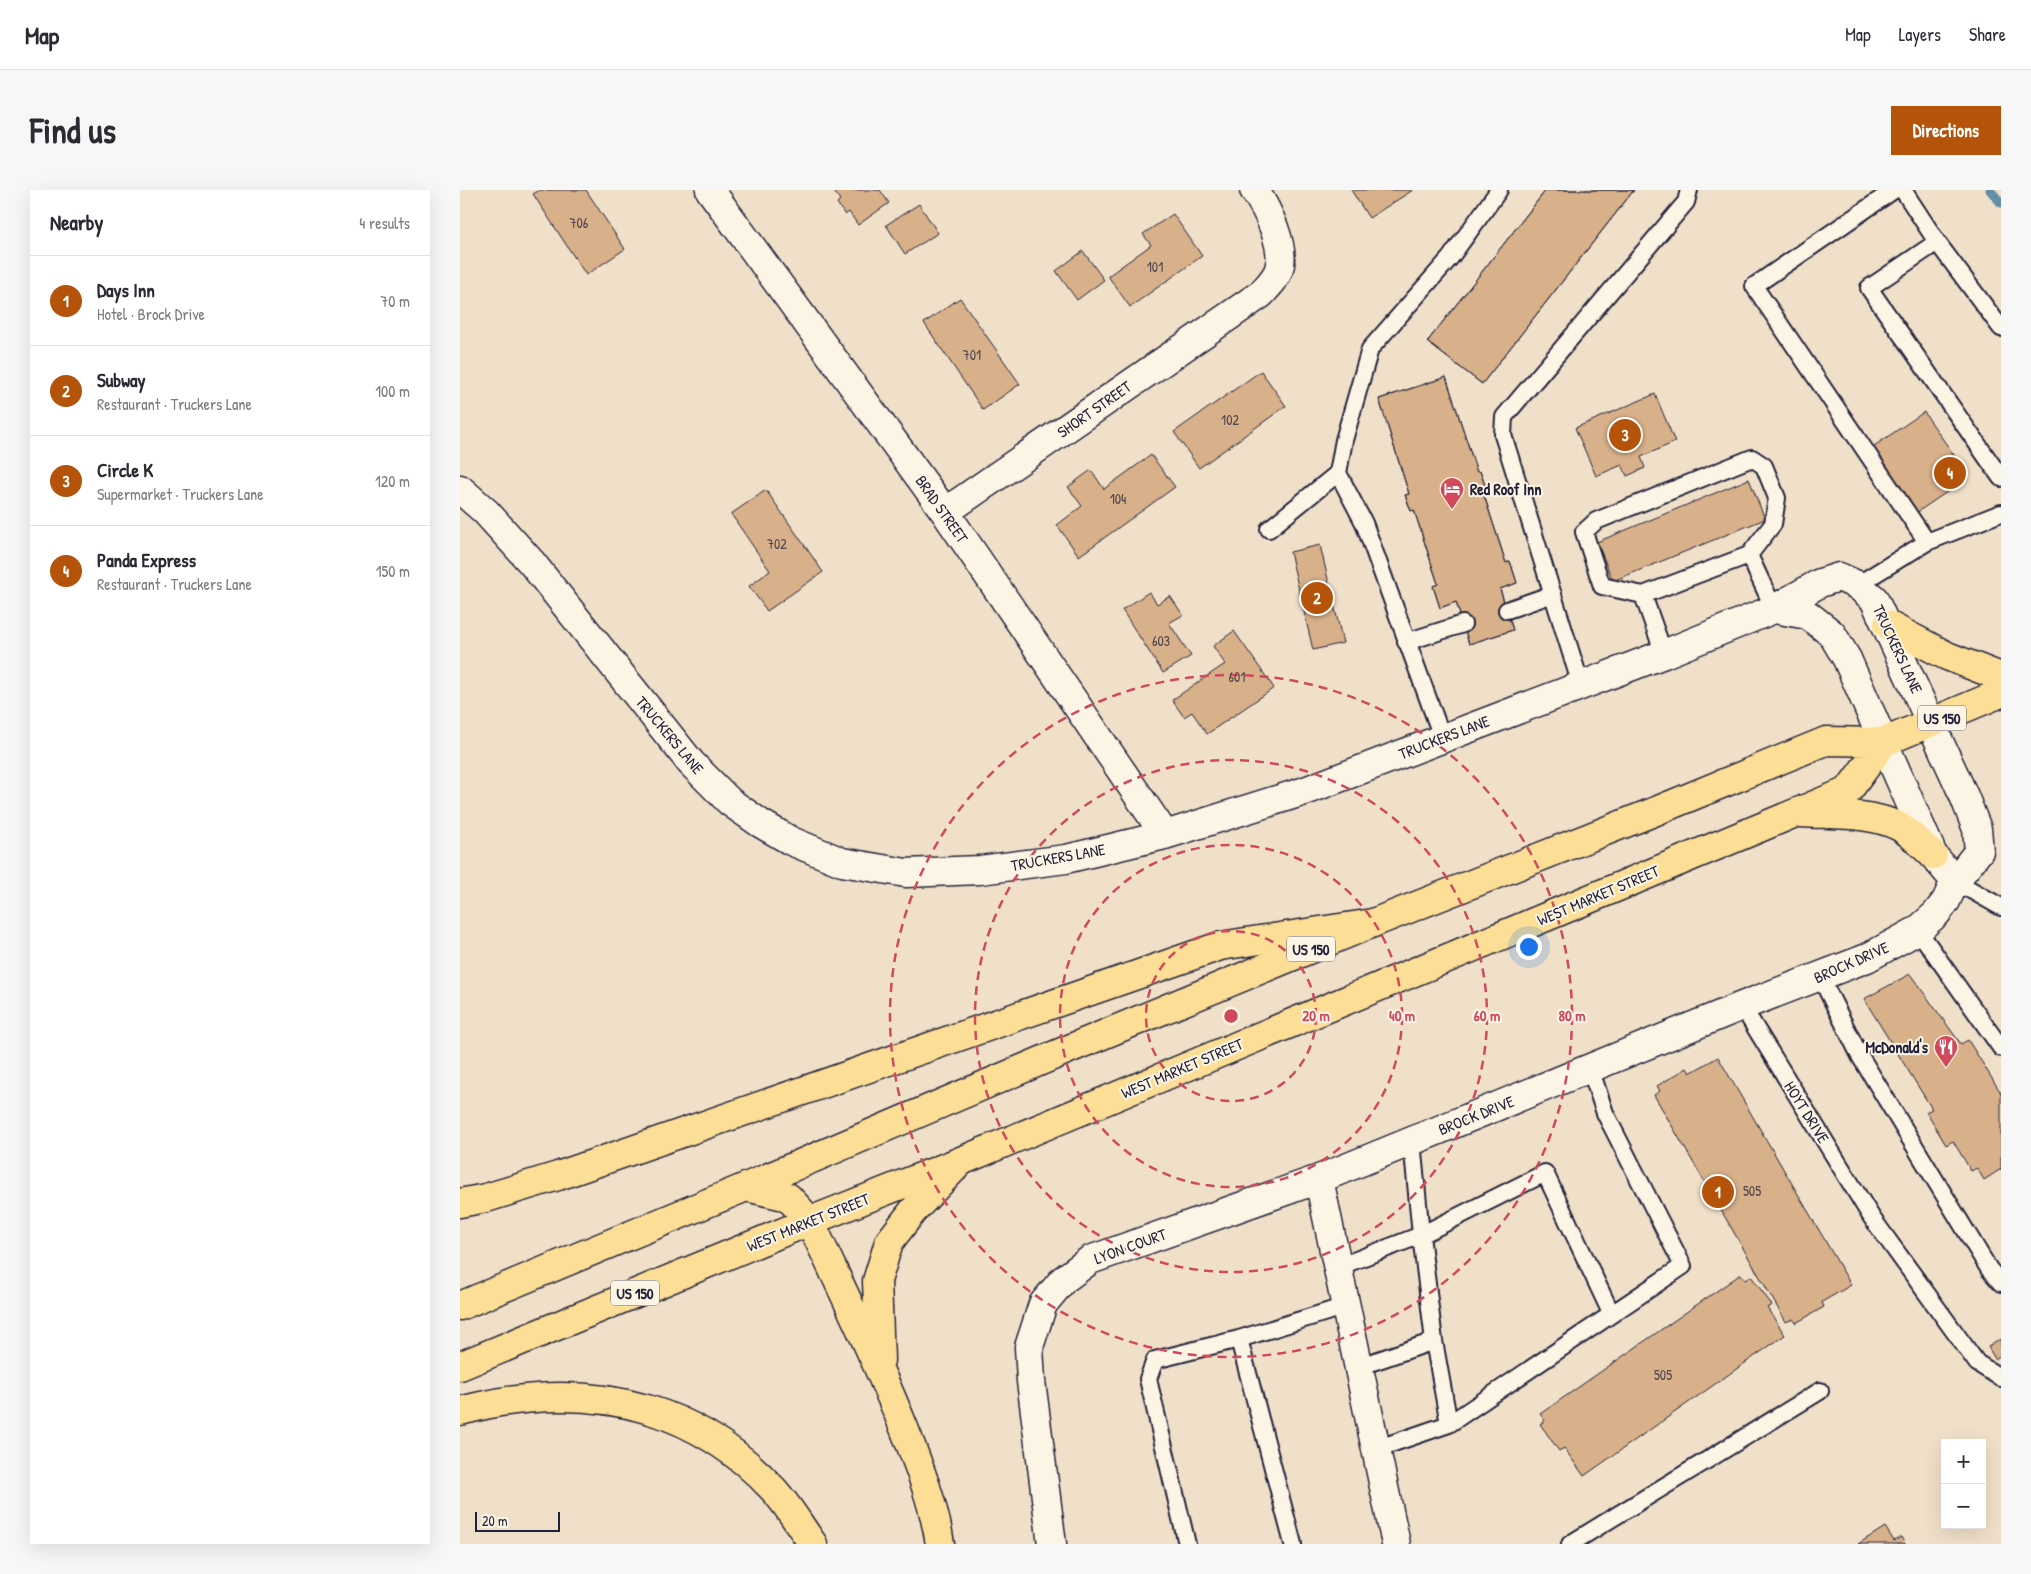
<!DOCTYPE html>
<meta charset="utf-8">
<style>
:root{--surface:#fff;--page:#f7f7f7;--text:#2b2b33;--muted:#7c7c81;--line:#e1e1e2;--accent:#b45309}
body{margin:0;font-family:"Patrick Hand",sans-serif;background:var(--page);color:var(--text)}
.controls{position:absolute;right:15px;bottom:15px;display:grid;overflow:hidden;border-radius:0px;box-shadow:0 5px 20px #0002}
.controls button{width:45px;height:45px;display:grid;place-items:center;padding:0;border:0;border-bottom:1px solid var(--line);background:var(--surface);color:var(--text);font:25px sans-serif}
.scale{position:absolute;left:15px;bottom:12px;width:85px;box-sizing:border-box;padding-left:5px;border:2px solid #22223b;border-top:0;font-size:14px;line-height:18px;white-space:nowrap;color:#22223b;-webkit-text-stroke:4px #fcf5e5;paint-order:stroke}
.you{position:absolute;left:1068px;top:756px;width:18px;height:18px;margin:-12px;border:4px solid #fff;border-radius:50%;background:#1a73e8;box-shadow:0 0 0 8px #1a73e833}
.badge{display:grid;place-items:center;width:32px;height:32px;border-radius:50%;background:var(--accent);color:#fff;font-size:16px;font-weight:700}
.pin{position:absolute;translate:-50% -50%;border:2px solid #fff;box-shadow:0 1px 5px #0006}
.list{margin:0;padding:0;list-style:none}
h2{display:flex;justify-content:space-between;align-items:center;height:65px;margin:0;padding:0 20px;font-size:21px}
h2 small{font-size:16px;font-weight:400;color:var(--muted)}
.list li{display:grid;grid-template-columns:32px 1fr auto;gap:15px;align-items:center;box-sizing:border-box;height:90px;padding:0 20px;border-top:1px solid var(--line)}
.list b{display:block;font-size:19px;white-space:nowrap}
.list p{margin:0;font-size:16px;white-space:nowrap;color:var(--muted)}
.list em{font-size:16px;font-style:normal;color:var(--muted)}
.map{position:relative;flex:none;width:1541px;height:1354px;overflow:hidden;border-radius:0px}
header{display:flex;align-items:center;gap:30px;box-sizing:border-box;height:70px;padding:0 25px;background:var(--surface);border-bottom:1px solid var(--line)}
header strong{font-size:24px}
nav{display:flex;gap:28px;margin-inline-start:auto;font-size:18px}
.intro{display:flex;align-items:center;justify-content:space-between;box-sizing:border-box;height:120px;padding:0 30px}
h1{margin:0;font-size:35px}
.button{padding:12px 22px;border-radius:0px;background:var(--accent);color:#fff;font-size:18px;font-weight:700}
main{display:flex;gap:30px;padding:0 30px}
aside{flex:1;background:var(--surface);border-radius:0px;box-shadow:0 5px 20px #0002}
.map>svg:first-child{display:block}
</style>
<header>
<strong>Map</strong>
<nav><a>Map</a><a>Layers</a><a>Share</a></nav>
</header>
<div class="intro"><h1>Find us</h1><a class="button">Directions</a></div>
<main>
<aside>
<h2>Nearby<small>4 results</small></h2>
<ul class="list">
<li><span class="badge">1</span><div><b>Days Inn</b><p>Hotel · Brock Drive</p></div><em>70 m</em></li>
<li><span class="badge">2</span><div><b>Subway</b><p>Restaurant · Truckers Lane</p></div><em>100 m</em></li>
<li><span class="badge">3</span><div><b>Circle K</b><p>Supermarket · Truckers Lane</p></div><em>120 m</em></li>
<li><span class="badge">4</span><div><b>Panda Express</b><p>Restaurant · Truckers Lane</p></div><em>150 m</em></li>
</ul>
</aside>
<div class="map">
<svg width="1541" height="1354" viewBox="0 0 1541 1354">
<rect width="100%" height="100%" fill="#f1e0c9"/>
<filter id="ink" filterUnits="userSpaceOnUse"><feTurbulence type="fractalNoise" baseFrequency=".02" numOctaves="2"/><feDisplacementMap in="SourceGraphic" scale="10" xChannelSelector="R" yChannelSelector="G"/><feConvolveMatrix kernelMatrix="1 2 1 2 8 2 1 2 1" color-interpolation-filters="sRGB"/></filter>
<g filter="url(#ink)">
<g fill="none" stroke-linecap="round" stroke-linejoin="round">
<path stroke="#628ea6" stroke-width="9" d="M1530,0l11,13"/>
</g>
<path fill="#d8b089" stroke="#22223b" d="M80,0h46l39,59 -39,26 -53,-81z
M373,0h47l9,13 -31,22 -9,-13 -4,3 -8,-12 3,-3z
M891,0h62l-44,28z
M1086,0h88l-152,194 -55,-42z
M1086,0h88l-152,194 -55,-42z
M459,14l19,29 -33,21 -19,-29z
M713,24l29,42 -72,51 -22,-31 43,-31 -8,-11z
M623,61l21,29 -27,20 -21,-29z
M500,108l60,86 -37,26 -59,-87z
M801,181l25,35 -87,62 -25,-36z
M986,187l31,95 3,-1 6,17 -4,1 24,74 4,-2 7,22 -17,6 13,41 -44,14 -13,-42 -16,6 -7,-22 5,-2 -24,-74 -3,1 -6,-16 4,-1 -30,-95z
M986,187l31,95 3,-1 6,17 -4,1 24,74 4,-2 7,22 -17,6 13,41 -44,14 -13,-42 -16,6 -7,-22 5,-2 -24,-74 -3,1 -6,-16 4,-1 -30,-95z
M1195,204l20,48 -34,15 4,11 -18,8 -5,-11 -26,11 -21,-48z
M1464,222l45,65 -53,36 -45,-65z
M691,265l24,32 -96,69 -22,-31 25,-19 -14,-19 23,-17 13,19z
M1289,289l16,40 -152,62 -16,-39z
M306,300l57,82 -56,39 -18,-25 21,-15 -39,-57z
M860,355l23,98 -30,7 -23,-98z
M689,402l8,12 13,-8 13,19 -14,8 22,33 -28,17 -41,-63z
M774,441l40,57 -67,46 -15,-22 -8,5 -12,-17 53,-36 -12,-18z
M1450,784l51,70 7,-4 33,53v76l-17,11 -7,-12 -6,3 -18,-30 -7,4 -20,-33 6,-3 -68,-110z
M1258,867l133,228 -29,17 2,5 -28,16 -3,-4 -7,3 -132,-227 6,-4 -3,-5 30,-18 3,5z
M1281,1084l4,6 6,-4 21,29 -5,3 18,27 -201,141 -20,-28 -5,3 -19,-27 5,-3 -5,-7z
M1541,1149v16l-6,4 -7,-12z
M1425,1337l9,14 7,-4 4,7h-47z"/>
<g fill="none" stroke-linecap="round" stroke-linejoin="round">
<g stroke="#22223b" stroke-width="20">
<path id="service" d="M1434,0l-140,96 173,256
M1443,0l34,52
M1541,138l-64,-86 -68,46 132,190
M809,339l69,-56
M1397,395l70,-43 74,-29
M1183,405l106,-40
M1047,420l46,-16
M946,452l57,-18
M1204,464l-21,-59 -41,-9 -18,-54 12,-11 156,-63 12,8 13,32 -4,26 -24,31 25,54
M1121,495l-78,-250 1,-18 182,-215 3,-12
M982,547l-78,-214 -26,-50 6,-33 26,-91 80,-91 49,-68
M1495,691l46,26
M1458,740l83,118
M1360,786l40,80 129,213 12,14
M1282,816l130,212 105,145 24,15
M878,1077l83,-32 -9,-94
M898,1177l76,-26
M989,1234l-15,-83 -13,-106 124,-62 66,140
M916,1259l73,-25 234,-158 -78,-153 -15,-45
M727,1354l-39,-165 7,-19 84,-21
M833,1354l-54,-205 107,-33
M1110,1354l250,-153"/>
</g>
<g stroke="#22223b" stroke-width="31">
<path id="minor" d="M250,0l235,322 220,323
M0,299l26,23 46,51 159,200 39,39 30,21 31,18 51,21 64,11 74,-3 86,-11 99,-24 140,-44 359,-137 110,-45 46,-26 19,-6 18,8 17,14 90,197 13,33 2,22 -24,30 -9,20 -10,13 -18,16 -51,28 -125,48 -423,173 -229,81 -27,20 -20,24 -14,43 2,34 21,163
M485,322l316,-218c6,-7 15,-15 18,-25 7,-22 -12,-61 -25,-79
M1314,419l34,6 24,19 15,25 86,196 22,26
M859,989l77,365"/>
</g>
<g stroke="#22223b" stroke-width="31">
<path id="primary" d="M1428,435l59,31 54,21
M1341,623c32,2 71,-1 99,14 12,7 23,19 33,28
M0,1116l286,-119 330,-141 297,-123 283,-112 170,-70 58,1 117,-49
M0,1176l350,-145 151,-60 887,-370 36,-49"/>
</g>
<g stroke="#22223b" stroke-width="31">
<path id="motorway" d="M286,997l42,10 22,24c32,69 66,137 94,207 15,38 30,76 36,116
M0,1013l26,-5 72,-22 662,-230 153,-23
M420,1170l-3,-79 12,-39 24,-31 48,-50
M0,1221c13,-3 27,-7 41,-9 104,-17 199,8 272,87 15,16 27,37 40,55"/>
</g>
<use href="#service" stroke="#fcf5e5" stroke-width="16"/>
<use href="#minor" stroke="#fcf5e5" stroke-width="28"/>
<use href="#primary" stroke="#fcde96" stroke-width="28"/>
<use href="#motorway" stroke="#fcde96" stroke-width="28"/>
</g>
</g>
<g fill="none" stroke="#d1495b" stroke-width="2.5" stroke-dasharray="9 6">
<circle cx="771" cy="826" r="85"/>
<circle cx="771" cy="826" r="171"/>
<circle cx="771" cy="826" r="256"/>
<circle cx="771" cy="826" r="341"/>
</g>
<defs>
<g id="hotel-pin" transform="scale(1.25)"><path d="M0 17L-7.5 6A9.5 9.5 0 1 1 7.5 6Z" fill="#d1495b" stroke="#fcf5e5"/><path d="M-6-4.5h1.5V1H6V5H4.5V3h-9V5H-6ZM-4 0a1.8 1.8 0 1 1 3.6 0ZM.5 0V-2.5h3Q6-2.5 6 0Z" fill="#fff"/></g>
<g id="restaurant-pin" transform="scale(1.25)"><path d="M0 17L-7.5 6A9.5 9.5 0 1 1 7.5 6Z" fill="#d1495b" stroke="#fcf5e5"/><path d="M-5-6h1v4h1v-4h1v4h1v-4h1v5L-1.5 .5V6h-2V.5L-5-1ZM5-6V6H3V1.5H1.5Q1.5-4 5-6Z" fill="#fff"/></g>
</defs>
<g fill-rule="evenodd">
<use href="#hotel-pin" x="992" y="299"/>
<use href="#restaurant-pin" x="1486" y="857"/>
</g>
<g text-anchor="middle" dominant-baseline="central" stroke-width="4" stroke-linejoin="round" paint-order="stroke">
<g font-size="14" fill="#50464e">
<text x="119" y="32">706</text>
<text x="695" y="76">101</text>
<text x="512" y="164">701</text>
<text x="770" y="229">102</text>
<text x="658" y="308">104</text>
<text x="317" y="353">702</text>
<text x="701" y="450">603</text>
<text x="777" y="486">601</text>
<text x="1292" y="1000">505</text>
<text x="1203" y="1184">505</text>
</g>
<g fill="#fcf5e5" stroke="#63616e" stroke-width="1">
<rect x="1458" y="515.5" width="48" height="25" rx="4"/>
<rect x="827" y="746.5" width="48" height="25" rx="4"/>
<rect x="151" y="1090.5" width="48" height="25" rx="4"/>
</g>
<g font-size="15" font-weight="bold" fill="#22223b">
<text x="1482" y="528">US 150</text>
<text x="851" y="759">US 150</text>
<text x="175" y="1103">US 150</text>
</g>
<g font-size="16" fill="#22223b" stroke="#fcf5e5">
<text transform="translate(634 219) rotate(-35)">SHORT STREET</text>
<text transform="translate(482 319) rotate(55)">BRAD STREET</text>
<text transform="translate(1438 459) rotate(65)">TRUCKERS LANE</text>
<text transform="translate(210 545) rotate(50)">TRUCKERS LANE</text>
<text transform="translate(984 547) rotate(-21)">TRUCKERS LANE</text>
<text transform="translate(598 667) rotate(-10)">TRUCKERS LANE</text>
<text transform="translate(1138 705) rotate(-23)">WEST MARKET STREET</text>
<text transform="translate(1391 772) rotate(-24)">BROCK DRIVE</text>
<text transform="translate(722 878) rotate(-23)">WEST MARKET STREET</text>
<text transform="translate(1347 922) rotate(58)">HOYT DRIVE</text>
<text transform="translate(1016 925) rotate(-22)">BROCK DRIVE</text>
<text transform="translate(348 1032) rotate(-22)">WEST MARKET STREET</text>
<text transform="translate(670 1056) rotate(-20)">LYON COURT</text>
</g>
<g font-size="16" font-weight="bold" fill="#22223b" stroke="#fcf5e5" text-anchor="start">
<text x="1010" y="299">Red Roof Inn</text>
<text x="1468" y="857" text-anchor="end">McDonald's</text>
</g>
</g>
<circle cx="771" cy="826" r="8" fill="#d1495b" stroke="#fcf5e5" stroke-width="2.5"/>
<g font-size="15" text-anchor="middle" font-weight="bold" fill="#d1495b" stroke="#fcf5e5" stroke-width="4" stroke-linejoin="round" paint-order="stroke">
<text x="856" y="831">20 m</text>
<text x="942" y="831">40 m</text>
<text x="1027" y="831">60 m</text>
<text x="1112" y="831">80 m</text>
</g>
</svg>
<div class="controls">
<button>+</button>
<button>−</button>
</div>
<div class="scale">20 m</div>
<div class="you"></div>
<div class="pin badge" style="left:1258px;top:1002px">1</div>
<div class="pin badge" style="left:857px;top:408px">2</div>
<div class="pin badge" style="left:1165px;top:245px">3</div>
<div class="pin badge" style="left:1490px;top:283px">4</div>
</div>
</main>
